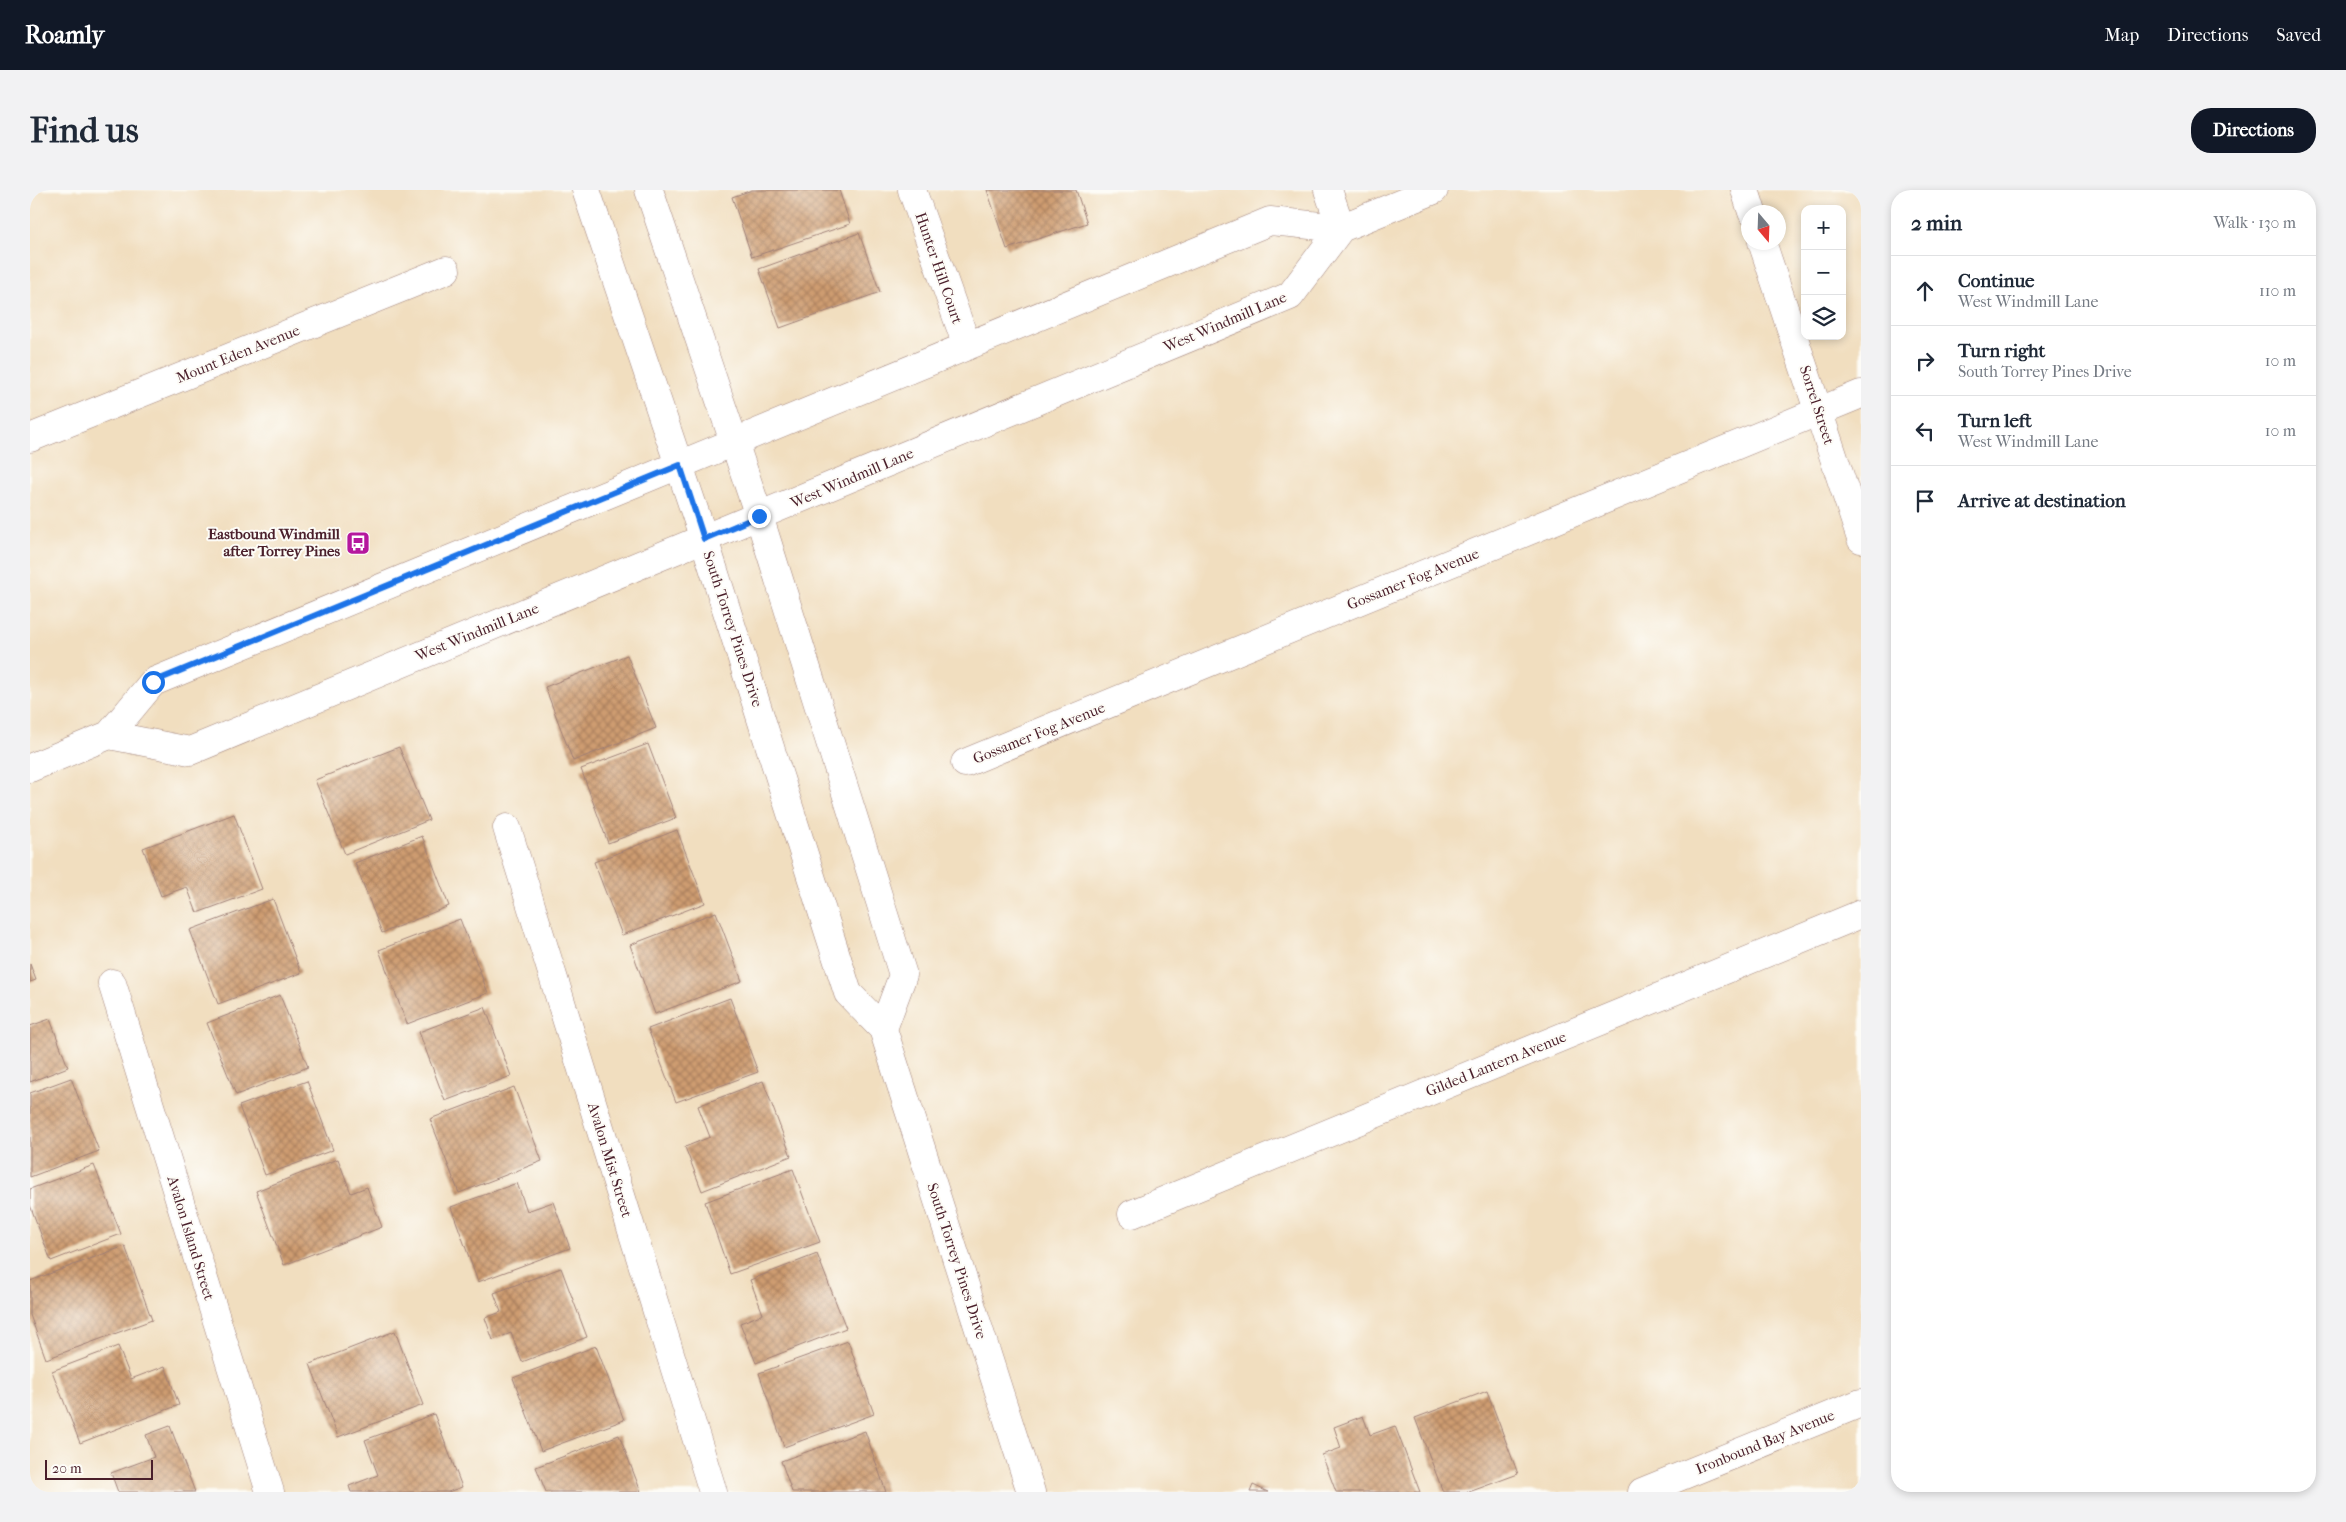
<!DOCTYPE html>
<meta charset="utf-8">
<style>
:root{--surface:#fff;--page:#f2f2f3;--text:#1f2937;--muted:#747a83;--line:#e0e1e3;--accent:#111827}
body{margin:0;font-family:"IM FELL French Canon",serif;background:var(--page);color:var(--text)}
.controls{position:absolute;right:15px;top:15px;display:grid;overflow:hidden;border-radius:10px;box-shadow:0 2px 8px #0003}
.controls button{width:45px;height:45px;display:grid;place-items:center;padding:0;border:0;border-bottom:1px solid var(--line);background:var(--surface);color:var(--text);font:25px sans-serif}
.compass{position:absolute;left:1711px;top:15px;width:45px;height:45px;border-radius:50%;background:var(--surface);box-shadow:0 2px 8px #0003;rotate:161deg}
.scale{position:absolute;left:15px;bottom:12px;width:108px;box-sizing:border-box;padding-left:5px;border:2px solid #4a1f2b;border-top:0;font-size:14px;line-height:18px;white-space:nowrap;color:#4a1f2b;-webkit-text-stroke:4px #fdfcf7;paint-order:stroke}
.stop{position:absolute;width:15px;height:15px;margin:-11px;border:4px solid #1a73e8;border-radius:50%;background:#fff}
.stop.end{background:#1a73e8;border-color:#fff;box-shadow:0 1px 5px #0008}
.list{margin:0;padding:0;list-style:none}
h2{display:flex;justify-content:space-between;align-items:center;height:65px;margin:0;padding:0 20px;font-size:21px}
h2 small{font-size:16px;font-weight:400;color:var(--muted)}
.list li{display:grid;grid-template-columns:32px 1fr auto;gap:15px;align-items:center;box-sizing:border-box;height:70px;padding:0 20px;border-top:1px solid var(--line)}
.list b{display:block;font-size:19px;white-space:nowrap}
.list p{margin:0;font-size:16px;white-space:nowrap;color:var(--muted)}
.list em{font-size:16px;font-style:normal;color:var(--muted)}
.icon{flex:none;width:28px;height:28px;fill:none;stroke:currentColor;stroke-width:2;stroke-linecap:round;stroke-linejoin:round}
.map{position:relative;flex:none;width:1831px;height:1302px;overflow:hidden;border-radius:20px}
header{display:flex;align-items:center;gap:30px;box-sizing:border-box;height:70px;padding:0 25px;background:var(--accent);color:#fff}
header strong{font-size:24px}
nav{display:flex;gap:28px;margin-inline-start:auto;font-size:18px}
.intro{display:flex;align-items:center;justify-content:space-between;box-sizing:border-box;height:120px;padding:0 30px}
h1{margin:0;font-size:35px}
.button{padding:12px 22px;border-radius:20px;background:var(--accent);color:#fff;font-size:18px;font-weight:700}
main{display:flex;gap:30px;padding:0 30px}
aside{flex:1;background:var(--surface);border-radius:20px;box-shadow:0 2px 8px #0003}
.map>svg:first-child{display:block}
</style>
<header>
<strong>Roamly</strong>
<nav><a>Map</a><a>Directions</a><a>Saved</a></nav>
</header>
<div class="intro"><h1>Find us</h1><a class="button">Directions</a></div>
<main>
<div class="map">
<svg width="1831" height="1302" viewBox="0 0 1831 1302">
<defs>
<pattern id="building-cross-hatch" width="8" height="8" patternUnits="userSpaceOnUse" patternTransform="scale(1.25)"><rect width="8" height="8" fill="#ce9c71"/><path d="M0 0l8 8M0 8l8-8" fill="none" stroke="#a97f5d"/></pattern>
</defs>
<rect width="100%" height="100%" fill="#fdfcf7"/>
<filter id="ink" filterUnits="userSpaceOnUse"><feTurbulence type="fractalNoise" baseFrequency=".02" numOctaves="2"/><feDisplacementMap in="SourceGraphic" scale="10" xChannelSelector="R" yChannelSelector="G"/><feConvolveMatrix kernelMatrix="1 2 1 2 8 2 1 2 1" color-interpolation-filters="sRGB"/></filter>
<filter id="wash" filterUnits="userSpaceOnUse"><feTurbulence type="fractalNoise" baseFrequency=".0096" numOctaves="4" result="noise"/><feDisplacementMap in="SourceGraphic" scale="20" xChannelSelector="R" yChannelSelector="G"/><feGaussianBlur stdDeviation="1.12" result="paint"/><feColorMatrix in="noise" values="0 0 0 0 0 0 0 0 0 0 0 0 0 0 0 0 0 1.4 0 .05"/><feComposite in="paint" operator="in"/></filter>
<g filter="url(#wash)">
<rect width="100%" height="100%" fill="#f1debf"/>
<g id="blocks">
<path fill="url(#building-cross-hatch)" d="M722,0h87l11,34 -98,33 -20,-60z
M957,0h89l11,33 -80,26z
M829,43l21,59 -100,36 -21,-59z
M597,465l29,73 -83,33 -28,-74z
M618,554l28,74 -68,25 -27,-74z
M369,557l30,73 -84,34 -30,-74z
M204,624l28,75 -65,24 -10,-26 -26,9 -18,-48z
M647,640l28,73 -83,32 -28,-73z
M392,646l27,70 -67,27 -27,-70z
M243,709l28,74 -83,31 -28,-74z
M686,722l26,69 -87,33 -25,-69z
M430,729l28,74 -81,31 -28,-74z
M0,774l6,16 -6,2z
M250,805l28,72 -72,28 -29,-72z
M700,808l28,74 -82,30 -28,-73z
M455,817l26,69 -66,25 -26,-69z
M20,829l18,48 -38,15v-56z
M41,888l28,73 -69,26v-84z
M277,891l26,69 -68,25 -26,-69z
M733,891l28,75 -89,35 -17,-44 25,-10 -12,-31z
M484,897l28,74 -83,32 -29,-74z
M308,969l13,34 16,-6 15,40 -98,38 -28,-74z
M64,975l27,69 -70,27 -21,-56v-16z
M763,979l27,73 -90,32 -25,-72z
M487,993l10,28 26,-9 17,46 -92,34 -27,-75z
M95,1056l27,74 -106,39 -16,-44v-34z
M787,1064l29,74 -90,35 -16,-40 23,-9 -13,-34z
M531,1078l26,69 -65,25 -11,-29 -18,7 -8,-22 16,-6 -7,-19z
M365,1141l28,74 -85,32 -28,-73z
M818,1151l26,73 -90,33 -25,-74z
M88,1156l13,33 34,-13 14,39 -99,38 -28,-72z
M566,1156l28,74 -83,31 -28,-73z
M1457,1201l31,83 -49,18h-26l-28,-74z
M404,1224l28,73 -14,5h-97l-2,-6 29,-11 -13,-35z
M1333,1226l7,19 25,-9 25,66h-84l-14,-37 19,-7 -7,-21z
M140,1236l25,66h-77l-7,-19 43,-16 -8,-22z
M835,1241l21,61h-94l-11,-31z
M589,1245l22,57h-95l-10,-25z
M1223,1295l15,7h-18z"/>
</g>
</g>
<g filter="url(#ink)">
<use href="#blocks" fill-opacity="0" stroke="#9e7e75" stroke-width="1"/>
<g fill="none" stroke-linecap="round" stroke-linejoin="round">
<g stroke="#9e7e75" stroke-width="29">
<path id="minor" d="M882,0l55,156
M1298,0l13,38
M1715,0l7,22
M1732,52l99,297
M0,248l416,-168
M935,573l896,-369
M477,638l206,664
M82,793l158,509
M1102,1024l729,-300
M1612,1302l219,-89"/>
</g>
<g stroke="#9e7e75" stroke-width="29">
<path id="tertiary" d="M556,0l118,349 144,454 35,36 148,463
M619,0l110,326 144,459 -20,54"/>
</g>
<g stroke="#9e7e75" stroke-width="29">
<path id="secondary" d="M79,545l81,16 1100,-455 51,-68
M0,578l79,-33 44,-53 1117,-461 71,7 93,-38"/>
</g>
<use href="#minor" stroke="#fff" stroke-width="28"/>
<use href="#tertiary" stroke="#fff" stroke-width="28"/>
<use href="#secondary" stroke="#fff" stroke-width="28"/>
</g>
</g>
<g fill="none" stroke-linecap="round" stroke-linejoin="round" filter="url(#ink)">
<path stroke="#1a73e8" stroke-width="6" d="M123,492l527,-217 24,74 55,-23"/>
</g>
<defs>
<g id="bus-square" transform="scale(1.25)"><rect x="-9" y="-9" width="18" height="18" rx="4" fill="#b5179e" stroke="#fdfcf7"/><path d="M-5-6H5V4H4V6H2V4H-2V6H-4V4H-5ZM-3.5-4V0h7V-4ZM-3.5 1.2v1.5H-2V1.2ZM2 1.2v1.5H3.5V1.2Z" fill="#fff"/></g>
</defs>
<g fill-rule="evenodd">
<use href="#bus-square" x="328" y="353"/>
</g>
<g text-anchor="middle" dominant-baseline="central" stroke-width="4" stroke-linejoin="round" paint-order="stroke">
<g font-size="15" fill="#4a1f2b" stroke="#fdfcf7">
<text transform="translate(909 78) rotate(71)">Hunter Hill Court</text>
<text transform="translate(1195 132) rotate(-23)">West Windmill Lane</text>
<text transform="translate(208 164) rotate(-22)">Mount Eden Avenue</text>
<text transform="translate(1787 215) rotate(72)">Sorrel Street</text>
<text transform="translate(822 288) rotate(-23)">West Windmill Lane</text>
<text transform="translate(1383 389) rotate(-22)">Gossamer Fog Avenue</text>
<text transform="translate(703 439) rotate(72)">South Torrey Pines Drive</text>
<text transform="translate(447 442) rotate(-22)">West Windmill Lane</text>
<text transform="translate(1009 543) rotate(-22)">Gossamer Fog Avenue</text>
<text transform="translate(1466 874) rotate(-22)">Gilded Lantern Avenue</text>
<text transform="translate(580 970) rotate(73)">Avalon Mist Street</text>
<text transform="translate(161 1048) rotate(73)">Avalon Island Street</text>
<text transform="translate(927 1071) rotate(72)">South Torrey Pines Drive</text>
<text transform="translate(1735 1252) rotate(-22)">Ironbound Bay Avenue</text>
</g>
<g font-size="15" font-weight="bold" fill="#4a1f2b" stroke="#fdfcf7" text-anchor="end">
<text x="310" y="344">Eastbound Windmill<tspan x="310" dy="17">after Torrey Pines</tspan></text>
</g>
</g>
</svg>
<div class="controls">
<button>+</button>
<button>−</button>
<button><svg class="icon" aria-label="layers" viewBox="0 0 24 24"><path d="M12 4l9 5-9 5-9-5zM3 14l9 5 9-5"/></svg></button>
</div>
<svg class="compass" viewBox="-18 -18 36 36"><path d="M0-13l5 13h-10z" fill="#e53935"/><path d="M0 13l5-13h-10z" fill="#747a83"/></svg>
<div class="scale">20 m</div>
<div class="stop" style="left:123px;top:492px"></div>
<div class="stop end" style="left:729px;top:326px"></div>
</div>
<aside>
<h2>2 min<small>Walk · 130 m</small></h2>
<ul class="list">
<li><svg class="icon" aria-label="ahead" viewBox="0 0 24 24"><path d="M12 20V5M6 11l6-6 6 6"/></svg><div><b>Continue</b><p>West Windmill Lane</p></div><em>110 m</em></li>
<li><svg class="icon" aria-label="right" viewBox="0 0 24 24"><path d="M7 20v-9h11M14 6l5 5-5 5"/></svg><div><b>Turn right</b><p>South Torrey Pines Drive</p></div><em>10 m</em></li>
<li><svg class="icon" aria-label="left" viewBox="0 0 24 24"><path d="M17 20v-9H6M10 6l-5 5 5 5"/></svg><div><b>Turn left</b><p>West Windmill Lane</p></div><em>10 m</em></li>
<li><svg class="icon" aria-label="arrive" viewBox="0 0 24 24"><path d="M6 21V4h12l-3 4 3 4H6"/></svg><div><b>Arrive at destination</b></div></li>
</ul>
</aside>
</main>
